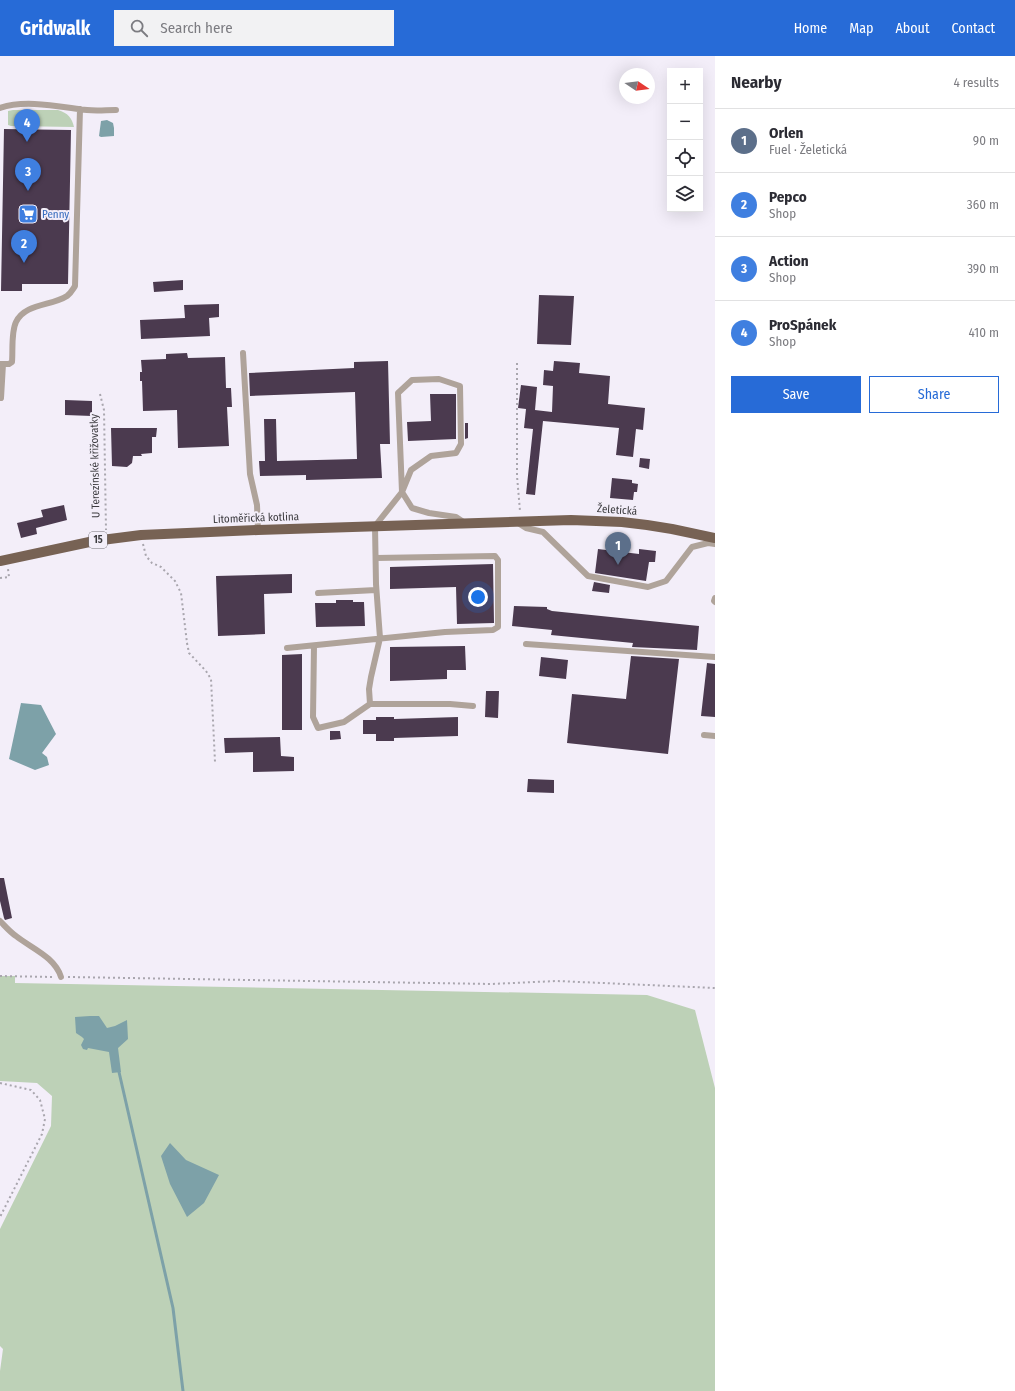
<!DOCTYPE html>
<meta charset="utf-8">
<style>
:root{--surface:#fff;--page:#f2f2f3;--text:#2b2b33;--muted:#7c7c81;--line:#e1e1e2;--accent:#276bd7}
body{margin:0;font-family:"Fira Sans Condensed",sans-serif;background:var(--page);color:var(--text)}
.controls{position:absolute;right:12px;top:12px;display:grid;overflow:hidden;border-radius:0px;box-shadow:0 4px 16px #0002}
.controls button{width:36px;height:36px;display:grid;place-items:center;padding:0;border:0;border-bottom:1px solid var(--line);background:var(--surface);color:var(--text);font:20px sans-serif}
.compass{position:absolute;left:619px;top:12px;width:36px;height:36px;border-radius:50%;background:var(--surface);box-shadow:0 4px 16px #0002;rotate:103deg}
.you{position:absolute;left:478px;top:541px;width:14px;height:14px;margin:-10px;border:3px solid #fff;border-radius:50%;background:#1a73e8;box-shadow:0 0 0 6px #1a73e833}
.badge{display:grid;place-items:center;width:26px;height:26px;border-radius:50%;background:var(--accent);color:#fff;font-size:13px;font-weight:700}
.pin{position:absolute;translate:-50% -33px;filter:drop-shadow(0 1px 2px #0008)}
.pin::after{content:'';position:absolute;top:21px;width:14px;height:12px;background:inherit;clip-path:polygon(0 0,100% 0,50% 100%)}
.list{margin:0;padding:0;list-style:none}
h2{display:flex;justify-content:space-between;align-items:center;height:52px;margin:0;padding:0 16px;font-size:17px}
h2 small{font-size:13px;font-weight:400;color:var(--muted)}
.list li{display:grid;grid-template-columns:26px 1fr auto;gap:12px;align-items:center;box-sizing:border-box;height:64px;padding:0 16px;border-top:1px solid var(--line)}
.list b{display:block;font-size:15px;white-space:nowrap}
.list p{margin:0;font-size:13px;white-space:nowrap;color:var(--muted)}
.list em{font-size:13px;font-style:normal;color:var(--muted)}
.actions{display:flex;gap:8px;padding:12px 16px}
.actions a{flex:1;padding:9px 0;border:1px solid var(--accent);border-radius:0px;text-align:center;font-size:14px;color:var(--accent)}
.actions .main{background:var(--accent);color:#fff}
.icon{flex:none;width:22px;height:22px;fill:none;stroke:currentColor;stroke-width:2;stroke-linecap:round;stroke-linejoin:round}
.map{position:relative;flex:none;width:715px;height:1335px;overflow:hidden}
header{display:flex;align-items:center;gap:24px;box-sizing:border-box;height:56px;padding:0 20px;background:var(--accent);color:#fff}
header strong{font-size:19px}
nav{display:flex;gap:22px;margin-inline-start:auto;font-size:14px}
.search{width:280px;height:36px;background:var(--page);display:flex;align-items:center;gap:10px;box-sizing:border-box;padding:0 14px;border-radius:0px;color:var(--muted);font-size:15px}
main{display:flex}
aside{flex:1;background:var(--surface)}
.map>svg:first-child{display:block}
</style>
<header>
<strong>Gridwalk</strong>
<div class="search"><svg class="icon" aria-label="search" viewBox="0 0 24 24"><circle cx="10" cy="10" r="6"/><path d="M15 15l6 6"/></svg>Search here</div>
<nav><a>Home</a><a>Map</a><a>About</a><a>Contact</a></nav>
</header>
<main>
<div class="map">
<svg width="715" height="1335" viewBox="0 0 715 1335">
<rect width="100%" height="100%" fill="#f3eef9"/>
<path fill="#bdd1b7" d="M13,54h45c10,3 14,8 16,17l-63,-1 -3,-1v-14z
M0,920h15v7l632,12 48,15 20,78v303h-715v-20l3,-22 -3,-3v-117l51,-103 1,-30 -15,-13 -37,-2z"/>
<path fill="#7da1a8" d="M107,64l6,3 1,5v8l-13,1 -2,-1 2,-15z
M21,647l20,2 15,29 -14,19 5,4 2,8 -14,5 -26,-11z
M90,960h9l8,12 8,-2 12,-6 1,19 -10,9 3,24 -9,1 -3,-21 -21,-4 -1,2 -4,-1 -2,-4 3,-6 -2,-2 -6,-4 -1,-16z
M170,1087l16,17 33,15 -15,28 -17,14 -17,-33 -9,-28z"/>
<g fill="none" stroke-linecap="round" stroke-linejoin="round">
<path stroke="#7da1a8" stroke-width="3" d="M119,1016l54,236 10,83"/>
</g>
<path fill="#4b3a4f" d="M4,73l67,1 -3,154h-46v7h-21z
M183,224v10l-29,2 -1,-10z
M539,239l35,1 -3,49 -34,-1z
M219,248v13l-10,1 1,18 -69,3 -1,-19 45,-2 -1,-13z
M187,297l1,5 37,-1 1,31h5l1,19h-5l2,39 -51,2 -1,-38 -34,1 -1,-30h-2v-9h2l-1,-12 25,-1v-5z
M388,305l2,83h-10l2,34 -76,2v-5l-46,1 -1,-15h6l-1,-42h12l1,42 80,-2 -2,-67 -105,4 -1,-23 105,-5v-6z
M554,305l26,2 -1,10 31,3 -2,28 37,4 -2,22 -7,-1 -3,28 -17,-2 3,-27 -76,-7 -8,74 -9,-1 7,-65 -9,-1 2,-19 -8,-1 3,-23 16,2 -2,23 17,2 1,-26 -10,-1 1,-15 9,1z
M430,338h26v45l-48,2 -1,-19 24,-1z
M65,344l27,1v15l-27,-1z
M465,367h3v15l-3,1z
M111,372h46l-1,9h-4v16l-11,1 1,2h-9l-1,7 -5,4 -15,-1z
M640,402l10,1 -1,10 -10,-2z
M612,422l20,2v3l6,1 -1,8h-3l-1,8 -23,-2z
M64,449l3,15 -31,8 1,6 -16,4 -4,-15 26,-6 -2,-7z
M598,493l41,5v-5l17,2 -1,11h-6l-3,19 -51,-8z
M493,508l1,59 -37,1 -1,-37 -66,2v-22z
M292,518v19l-28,1 1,40 -47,2 -2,-60z
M594,526l16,3 -1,8 -17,-2z
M336,544h17v2h11l1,24 -49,1 -1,-24h21z
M514,550l33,1v2l5,2 147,15 -2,24 -65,-3 1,-4 -82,-8 1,-5 -40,-4z
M465,590l1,24h-19v9l-57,2v-34z
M302,598v76h-20v-75z
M631,600l48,3 -11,95 -101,-11 5,-49 54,5z
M541,601l27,3 -2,19 -27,-3z
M707,607l8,1v53l-14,-1z
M486,635h13l-1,27 -13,-1z
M376,661h18v2l64,-2v19l-64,2v3h-18v-7h-13v-14h13z
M330,675h10l1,8 -11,1z
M280,681l1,19 13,1v14l-41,1v-20l-28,1 -1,-15z
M528,723l26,1v13l-27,-1z
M0,822h4l8,40 -7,2 -1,-2 -4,-17z"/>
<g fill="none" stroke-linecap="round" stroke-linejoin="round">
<path stroke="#a9a6ae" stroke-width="2" stroke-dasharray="2 3" stroke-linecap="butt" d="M517,307v113l3,35
M100,338l4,16 2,120
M143,488l3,12 6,7 9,4 14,14 6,12 6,50 2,10 17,18 5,8 4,83
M0,522l9,-1 -1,-8
M0,920l52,1
M68,921l423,7 66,-3 158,7
M0,1027l31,7 9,10 5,19 -3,15 -42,83"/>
<path stroke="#afa39a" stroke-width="6" d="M0,52c25,-9 61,-1 87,2 10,1 19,0 29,0
M243,297l7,121 7,31 1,25
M0,308h9l3,-2c1,-12 -1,-30 4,-40 9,-19 36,-16 51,-26 4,-3 6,-7 8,-10l5,-177
M1,342l2,-34
M518,467l8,5 17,4 45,44 60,11 18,-6 26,-34 16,-4 7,1
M318,537l58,-3
M715,542l-1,3 1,1
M526,588l189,13
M314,590l-1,71 5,11 26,-6 26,-18h80l23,2
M287,592l158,-16 48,-2 5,-3v-67l-3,-4 -119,2
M370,648l-1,-15 2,-12 9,-39 -4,-54 -1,-58 27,-34 -4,-99 14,-13 27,-1 21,7 1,58 -5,9 -25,3 -20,14 -9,22 10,16 17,5 27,4 9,6
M704,679l11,1
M0,865c5,5 10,11 16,15 15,12 39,21 45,41"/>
<path stroke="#776254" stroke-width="10" d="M0,505l94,-20 47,-6 117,-5 313,-10 51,2 25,3 25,4 43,9"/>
</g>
<defs>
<g id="supermarket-square" transform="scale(1)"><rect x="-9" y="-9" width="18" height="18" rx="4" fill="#3f7fe0" stroke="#f3eef9"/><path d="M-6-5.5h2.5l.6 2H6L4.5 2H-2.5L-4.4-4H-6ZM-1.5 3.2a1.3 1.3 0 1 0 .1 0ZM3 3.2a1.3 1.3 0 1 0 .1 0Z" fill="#fff"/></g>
</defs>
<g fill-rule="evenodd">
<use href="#supermarket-square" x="28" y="158"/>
</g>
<g text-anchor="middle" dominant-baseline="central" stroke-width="4" stroke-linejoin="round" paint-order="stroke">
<rect fill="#f3eef9" stroke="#737177" stroke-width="1" x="89" y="476" width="18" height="16" rx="3"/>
<g font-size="10" font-weight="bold" fill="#3c3b3f">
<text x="98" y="484">15</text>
</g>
<g font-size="11" fill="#366cbe" stroke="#f3eef9" text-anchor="start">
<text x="42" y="158">Penny</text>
</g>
<g font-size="11" fill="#3c3b3f" stroke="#f3eef9">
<text transform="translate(95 410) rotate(-91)">U Terezínské křižovatky</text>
<text transform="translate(617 454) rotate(4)">Želetická</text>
<text transform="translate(256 462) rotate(-2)">Litoměřická kotlina</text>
</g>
</g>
</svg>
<div class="controls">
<button>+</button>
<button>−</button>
<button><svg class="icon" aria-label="locate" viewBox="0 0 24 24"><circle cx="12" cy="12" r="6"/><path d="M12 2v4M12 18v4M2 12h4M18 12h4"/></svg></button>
<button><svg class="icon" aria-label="layers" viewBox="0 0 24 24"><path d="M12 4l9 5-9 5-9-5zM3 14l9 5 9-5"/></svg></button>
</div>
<svg class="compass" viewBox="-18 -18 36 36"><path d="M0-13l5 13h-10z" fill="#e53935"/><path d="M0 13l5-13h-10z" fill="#7c7c81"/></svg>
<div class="you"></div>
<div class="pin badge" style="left:618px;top:509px;background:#5c6f8a">1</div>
<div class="pin badge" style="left:24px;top:207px;background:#3f7fe0">2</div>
<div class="pin badge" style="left:28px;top:135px;background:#3f7fe0">3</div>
<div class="pin badge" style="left:27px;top:86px;background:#3f7fe0">4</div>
</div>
<aside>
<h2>Nearby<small>4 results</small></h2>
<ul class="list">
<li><span class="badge" style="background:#5c6f8a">1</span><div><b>Orlen</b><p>Fuel · Želetická</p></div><em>90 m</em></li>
<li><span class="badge" style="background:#3f7fe0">2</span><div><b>Pepco</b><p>Shop</p></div><em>360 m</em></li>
<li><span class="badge" style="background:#3f7fe0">3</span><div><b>Action</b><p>Shop</p></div><em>390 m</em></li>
<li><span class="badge" style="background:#3f7fe0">4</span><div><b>ProSpánek</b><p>Shop</p></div><em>410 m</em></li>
</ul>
<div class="actions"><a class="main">Save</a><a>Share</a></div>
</aside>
</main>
